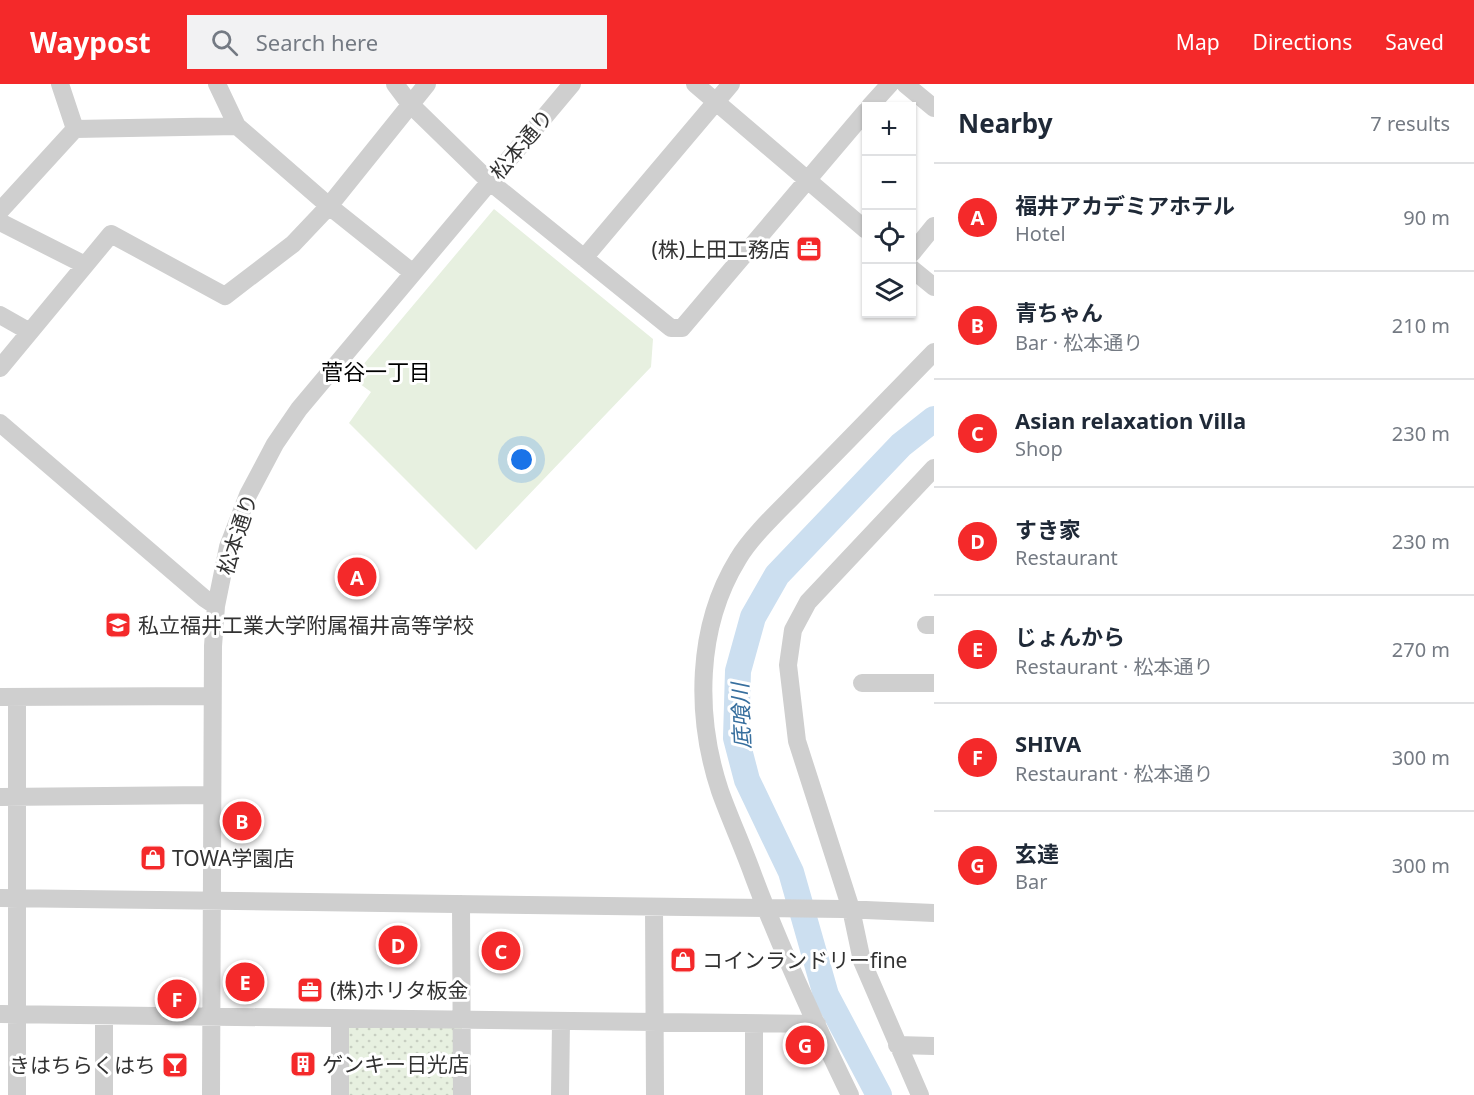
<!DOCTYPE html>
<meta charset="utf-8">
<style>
:root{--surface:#fff;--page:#f2f2f3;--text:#1f2937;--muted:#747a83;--line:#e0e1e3;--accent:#f4292a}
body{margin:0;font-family:"Noto Sans","Noto Sans JP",sans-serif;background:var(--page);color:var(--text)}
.controls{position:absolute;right:18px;top:18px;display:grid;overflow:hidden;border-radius:0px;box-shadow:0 2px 4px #0004}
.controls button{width:54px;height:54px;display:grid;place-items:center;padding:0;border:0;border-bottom:2px solid var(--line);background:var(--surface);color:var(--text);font:30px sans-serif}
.you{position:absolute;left:522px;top:376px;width:21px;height:21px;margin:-15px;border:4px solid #fff;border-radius:50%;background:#1a73e8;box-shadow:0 0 0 9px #1a73e833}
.badge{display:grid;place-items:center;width:39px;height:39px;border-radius:50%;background:var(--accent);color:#fff;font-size:20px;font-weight:700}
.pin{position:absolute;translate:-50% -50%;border:3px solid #fff;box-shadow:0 2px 6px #0006}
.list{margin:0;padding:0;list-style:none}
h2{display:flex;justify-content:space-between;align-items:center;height:78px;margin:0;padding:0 24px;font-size:26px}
h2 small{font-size:20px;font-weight:400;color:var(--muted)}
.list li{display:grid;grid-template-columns:39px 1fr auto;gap:18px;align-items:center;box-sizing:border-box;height:108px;padding:0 24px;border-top:2px solid var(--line)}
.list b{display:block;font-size:22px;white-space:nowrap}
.list p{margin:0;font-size:20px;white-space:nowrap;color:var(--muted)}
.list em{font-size:20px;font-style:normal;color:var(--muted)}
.icon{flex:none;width:33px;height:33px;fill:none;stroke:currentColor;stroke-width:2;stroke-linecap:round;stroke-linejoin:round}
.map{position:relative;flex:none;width:934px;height:1011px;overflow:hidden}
header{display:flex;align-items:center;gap:36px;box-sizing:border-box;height:84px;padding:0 30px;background:var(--accent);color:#fff}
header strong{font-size:28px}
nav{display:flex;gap:33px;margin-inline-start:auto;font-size:21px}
.search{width:420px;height:54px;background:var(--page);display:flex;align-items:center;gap:15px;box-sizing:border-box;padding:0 21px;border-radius:0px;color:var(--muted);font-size:22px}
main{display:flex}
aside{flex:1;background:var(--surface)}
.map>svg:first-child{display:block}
</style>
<header>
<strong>Waypost</strong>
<div class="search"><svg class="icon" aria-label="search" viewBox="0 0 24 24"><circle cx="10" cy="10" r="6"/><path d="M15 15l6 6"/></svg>Search here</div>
<nav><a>Map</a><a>Directions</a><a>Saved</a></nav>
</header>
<main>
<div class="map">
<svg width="934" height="1011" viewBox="0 0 934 1011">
<defs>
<pattern id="grass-dots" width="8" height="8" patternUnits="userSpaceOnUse" patternTransform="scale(1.5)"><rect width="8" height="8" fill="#e7f0e0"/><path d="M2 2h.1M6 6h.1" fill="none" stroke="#c7cec1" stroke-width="1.8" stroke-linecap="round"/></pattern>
</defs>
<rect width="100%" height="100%" fill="#fff"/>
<path fill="url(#grass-dots)" d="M340,935l122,1v75h-116z"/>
<path fill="#e7f0e0" d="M494,125l159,130 -2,28 -175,183 -127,-127 22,-31 -19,-14z"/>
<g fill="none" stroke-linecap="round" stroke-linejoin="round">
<path stroke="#ccdff0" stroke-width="26" d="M879,1011l-53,-100 -35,-123 -44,-92 -11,-42 2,-67 15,-54 24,-42 124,-130 33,-26"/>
<path stroke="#cfcfcf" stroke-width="18" d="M60,0l15,45
M217,0l20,42 92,80 84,67
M395,0l15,20 79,77 182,147h11l184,-217
M695,0l171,146
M905,0l29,24
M870,22l20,-22
M0,127l75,-82 162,-3
M0,138l85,43
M912,169l22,-27
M584,174l147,-174
M912,185l22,18
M0,231l30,17
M0,284l111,-134 114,62 68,-52 36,-38 98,-122
M0,339l204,175 12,8
M926,541h8
M862,599h72
M0,613l212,-1
M0,713l211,-2
M0,814l843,11 91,4
M461,820l1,191
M654,823l1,188
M0,930l817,10
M754,940v71
M897,961l37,1
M17,1011v-398
M104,1011v-79
M211,1011l2,-449 3,-40 12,-59 20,-52 27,-51 24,-35 273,-325
M340,1011v-76
M560,1011l1,-73
M850,1011c-35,-72 -69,-145 -97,-220 -10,-28 -23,-56 -33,-84 -25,-75 -24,-164 18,-232 14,-24 46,-53 66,-74 44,-44 87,-89 130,-133
M920,1011l-58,-134 -11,-52 -54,-168 -9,-76 5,-35 15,-28 126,-134"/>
</g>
<defs>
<g id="office-square" transform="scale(1.35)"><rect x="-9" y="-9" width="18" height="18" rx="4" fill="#f4292a" stroke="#fff"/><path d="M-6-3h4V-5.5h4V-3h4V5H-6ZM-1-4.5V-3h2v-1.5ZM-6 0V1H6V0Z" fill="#fff"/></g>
<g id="school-square" transform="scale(1.35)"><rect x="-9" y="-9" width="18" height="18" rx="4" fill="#f4292a" stroke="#fff"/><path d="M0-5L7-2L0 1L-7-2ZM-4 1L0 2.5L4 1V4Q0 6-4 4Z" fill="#fff"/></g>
<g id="shop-square" transform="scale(1.35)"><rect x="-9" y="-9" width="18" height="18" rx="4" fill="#f4292a" stroke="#fff"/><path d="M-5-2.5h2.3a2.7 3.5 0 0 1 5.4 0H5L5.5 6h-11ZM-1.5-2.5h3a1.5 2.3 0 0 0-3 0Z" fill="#fff"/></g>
<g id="building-square" transform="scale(1.35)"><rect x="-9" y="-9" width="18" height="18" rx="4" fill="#f4292a" stroke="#fff"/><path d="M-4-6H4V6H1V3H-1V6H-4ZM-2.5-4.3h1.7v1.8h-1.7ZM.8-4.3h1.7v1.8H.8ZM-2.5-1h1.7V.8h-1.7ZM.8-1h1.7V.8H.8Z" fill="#fff"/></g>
<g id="bar-square" transform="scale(1.35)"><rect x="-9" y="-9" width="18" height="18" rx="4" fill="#f4292a" stroke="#fff"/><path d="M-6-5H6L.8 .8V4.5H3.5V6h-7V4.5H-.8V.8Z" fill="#fff"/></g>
</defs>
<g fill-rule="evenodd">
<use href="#office-square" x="809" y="165"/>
<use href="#school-square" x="118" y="541"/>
<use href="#shop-square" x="153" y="774"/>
<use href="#shop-square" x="683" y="876"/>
<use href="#office-square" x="310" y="906"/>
<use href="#building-square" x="303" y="980"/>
<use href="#bar-square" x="175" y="981"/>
</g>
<g text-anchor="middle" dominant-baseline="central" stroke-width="6" stroke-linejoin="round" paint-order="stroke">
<g font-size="21" fill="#323232" stroke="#fff">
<text transform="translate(521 60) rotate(-50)">松本通り</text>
<text transform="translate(237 450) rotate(-72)">松本通り</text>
</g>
<g font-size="21" fill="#323232" stroke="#fff" text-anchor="start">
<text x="790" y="165" text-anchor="end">(株)上田工務店</text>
<text x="138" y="541">私立福井工業大学附属福井高等学校</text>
<text x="172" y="774">TOWA学園店</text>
<text x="702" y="876">コインランドリーfine</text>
<text x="330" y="906">(株)ホリタ板金</text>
<text x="322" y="980">ゲンキー日光店</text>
<text x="156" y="981" text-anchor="end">きはちらくはち</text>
</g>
<g font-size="22" fill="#000" stroke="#fff">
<text x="376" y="287">菅谷一丁目</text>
</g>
<g font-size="22" font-style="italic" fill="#376f9e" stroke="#fff">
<text transform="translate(740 632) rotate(-92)">底喰川</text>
</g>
</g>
</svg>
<div class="controls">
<button>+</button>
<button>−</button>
<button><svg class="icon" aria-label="locate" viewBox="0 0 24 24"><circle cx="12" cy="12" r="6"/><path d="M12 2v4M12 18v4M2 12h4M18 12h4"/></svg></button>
<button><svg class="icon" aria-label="layers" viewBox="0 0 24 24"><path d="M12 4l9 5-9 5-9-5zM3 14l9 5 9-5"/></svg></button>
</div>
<div class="you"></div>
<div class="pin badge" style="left:357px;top:493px">A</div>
<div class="pin badge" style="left:242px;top:737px">B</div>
<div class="pin badge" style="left:501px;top:867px">C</div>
<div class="pin badge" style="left:398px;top:861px">D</div>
<div class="pin badge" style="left:245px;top:898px">E</div>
<div class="pin badge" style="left:177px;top:915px">F</div>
<div class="pin badge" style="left:805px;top:961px">G</div>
</div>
<aside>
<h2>Nearby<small>7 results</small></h2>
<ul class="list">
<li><span class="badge">A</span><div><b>福井アカデミアホテル</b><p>Hotel</p></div><em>90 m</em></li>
<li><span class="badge">B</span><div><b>青ちゃん</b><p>Bar · 松本通り</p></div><em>210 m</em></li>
<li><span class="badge">C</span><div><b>Asian relaxation Villa</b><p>Shop</p></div><em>230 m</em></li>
<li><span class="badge">D</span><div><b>すき家</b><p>Restaurant</p></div><em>230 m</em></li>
<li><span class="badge">E</span><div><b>じょんから</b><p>Restaurant · 松本通り</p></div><em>270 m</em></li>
<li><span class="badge">F</span><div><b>SHIVA</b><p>Restaurant · 松本通り</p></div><em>300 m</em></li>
<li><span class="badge">G</span><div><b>玄達</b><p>Bar</p></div><em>300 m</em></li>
</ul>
</aside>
</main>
